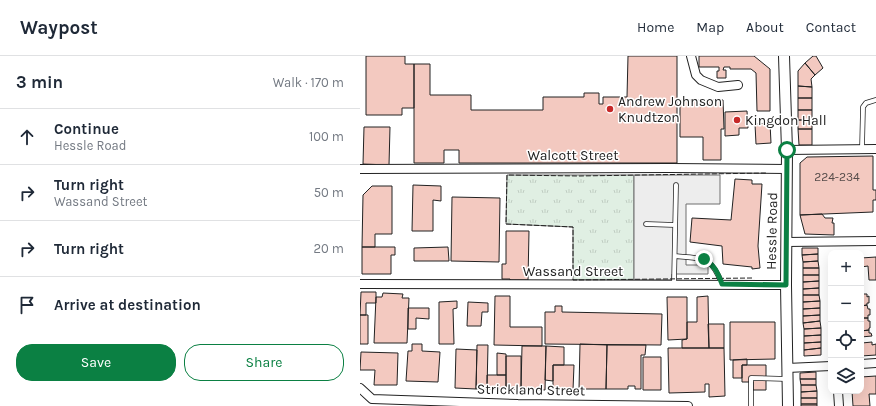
<!DOCTYPE html>
<meta charset="utf-8">
<style>
:root{--surface:#fff;--page:#f6f6f7;--text:#1f2937;--muted:#747a83;--line:#e0e1e3;--accent:#0b8043}
body{margin:0;font-family:Karla,sans-serif;background:var(--page);color:var(--text)}
.controls{position:absolute;right:12px;bottom:12px;display:grid;overflow:hidden;border-radius:8px;box-shadow:0 4px 16px #0002}
.controls button{width:36px;height:36px;display:grid;place-items:center;padding:0;border:0;border-bottom:1px solid var(--line);background:var(--surface);color:var(--text);font:20px sans-serif}
.stop{position:absolute;width:12px;height:12px;margin:-9px;border:3px solid #0b8043;border-radius:50%;background:#fff}
.stop.end{background:#0b8043;border-color:#fff;box-shadow:0 1px 4px #0008}
.list{margin:0;padding:0;list-style:none}
h2{display:flex;justify-content:space-between;align-items:center;height:52px;margin:0;padding:0 16px;font-size:17px}
h2 small{font-size:13px;font-weight:400;color:var(--muted)}
.list li{display:grid;grid-template-columns:26px 1fr auto;gap:12px;align-items:center;box-sizing:border-box;height:56px;padding:0 16px;border-top:1px solid var(--line)}
.list b{display:block;font-size:15px;white-space:nowrap}
.list p{margin:0;font-size:13px;white-space:nowrap;color:var(--muted)}
.list em{font-size:13px;font-style:normal;color:var(--muted)}
.actions{display:flex;gap:8px;padding:12px 16px}
.actions a{flex:1;padding:9px 0;border:1px solid var(--accent);border-radius:16px;text-align:center;font-size:14px;color:var(--accent)}
.actions .main{background:var(--accent);color:#fff}
.icon{flex:none;width:22px;height:22px;fill:none;stroke:currentColor;stroke-width:2;stroke-linecap:round;stroke-linejoin:round}
.map{position:relative;flex:none;width:516px;height:350px;overflow:hidden}
header{display:flex;align-items:center;gap:24px;box-sizing:border-box;height:56px;padding:0 20px;background:var(--surface);border-bottom:1px solid var(--line)}
header strong{font-size:19px}
nav{display:flex;gap:22px;margin-inline-start:auto;font-size:14px}
main{display:flex}
aside{flex:1;background:var(--surface)}
.map>svg:first-child{display:block}
</style>
<header>
<strong>Waypost</strong>
<nav><a>Home</a><a>Map</a><a>About</a><a>Contact</a></nav>
</header>
<main>
<aside>
<h2>3 min<small>Walk · 170 m</small></h2>
<ul class="list">
<li><svg class="icon" aria-label="ahead" viewBox="0 0 24 24"><path d="M12 20V5M6 11l6-6 6 6"/></svg><div><b>Continue</b><p>Hessle Road</p></div><em>100 m</em></li>
<li><svg class="icon" aria-label="right" viewBox="0 0 24 24"><path d="M7 20v-9h11M14 6l5 5-5 5"/></svg><div><b>Turn right</b><p>Wassand Street</p></div><em>50 m</em></li>
<li><svg class="icon" aria-label="right" viewBox="0 0 24 24"><path d="M7 20v-9h11M14 6l5 5-5 5"/></svg><div><b>Turn right</b></div><em>20 m</em></li>
<li><svg class="icon" aria-label="arrive" viewBox="0 0 24 24"><path d="M6 21V4h12l-3 4 3 4H6"/></svg><div><b>Arrive at destination</b></div></li>
</ul>
<div class="actions"><a class="main">Save</a><a>Share</a></div>
</aside>
<div class="map">
<svg width="516" height="350" viewBox="0 0 516 350">
<defs>
<pattern id="grass-tufts" width="24" height="20" patternUnits="userSpaceOnUse"><rect width="24" height="20" fill="#e0efe3"/><path d="M3 7l-1-3M5 7V3M7 7l1-3M15 17l-1-3M17 17v-4M19 17l1-3" fill="none" stroke="#c0cdc2"/></pattern>
</defs>
<rect width="100%" height="100%" fill="#fff"/>
<path fill="url(#grass-tufts)" stroke="#6f6f6f" d="M147,119h127v105h-61v-53l-67,-3z"/>
<path fill="#ededed" stroke="#6f6f6f" d="M274,119h86v29h-34v61h22v9h-36v6h-38z"/>
<path fill="#f3c9c0" stroke="#222" d="M6,0h39v8h9v44h-12v7h-36z
M268,0h49v107h-218v-13h-15v13h-30v-99h16v31h41v15h72v-13h41v-4h15v11h4v-7h24z
M339,0h55l16,13v42h-13l-1,-38 -5,-4h-21v-2h-6l-1,3h3v8h-9v-7h2v-4h-20z
M453,0h3l7,12 -8,7 -10,-12z
M445,7l10,12 -4,4 1,8 -14,-1v-15z
M438,30l14,1v11h-14z
M438,42h14v12h-14z
M320,44h43l1,29h-3v31h-18v-23h-23z
M438,54h14v10h-14z
M387,55l1,17h-9v7l-14,1v-24z
M438,64h14v9h-14z
M410,67l1,20 -15,1 -1,-20z
M4,71h26l-1,38 -26,-1z
M438,73h14v16h-13z
M513,100v34h3v10h-3v12l-73,3v-52l7,-6z
M375,123l17,1v4h10l-4,62 2,22 -8,1v-2l-29,-3 -1,-18 -32,-4 2,-24 39,2z
M53,129l28,1v15l-8,-1v31h-21z
M12,130h20v48h-17v13h-13l1,-52z
M92,141l48,1 -1,64 -48,-1z
M462,158l3,4h8l-1,5h2v12l-29,-1 -5,-19z
M146,175h23l-1,49h-18v-1h-8v-15h4z
M2,191h33v8h-4v19h-29z
M88,191l1,14h-35v-13z
M442,192h16v6l-16,1z
M458,198v7l-15,1 -1,-7z
M516,201v23h-7l-1,-14 -7,1v-9z
M458,205l1,7h-16v-6z
M443,212h16v7h-16z
M443,219h16v6l-16,1z
M459,225v7l-16,1v-7z
M459,232v7h-16v-6z
M1,236h15v11h-10v12h-6z
M23,237l20,1 -1,4h7l-2,45h-33l2,-46h6z
M501,238h6v3l2,-1v7h-2v2l-6,1z
M443,239h16l1,6 -17,1z
M135,240h15v31h32v19l-48,-1z
M348,240l1,52h-27v-8l5,-1v-17h10v-25z
M307,241h20v42l-19,1z
M97,245v7l-4,1 1,35h-15v-42z
M460,245v7l-17,1v-7z
M108,246l20,1v9h-6l-1,14h-14z
M507,249l1,4h2v6h-2v3h-7v-12z
M195,250h7v6l100,2 -1,31 -116,-1v-32h10z
M48,252h21v11l-13,-1v11h-8z
M460,252v7l-17,1v-7z
M0,259h8v29h-8z
M460,259v6l-17,2v-7z
M501,262h7v3h2v7h-1v2l-8,1z
M460,265l1,7 -17,1 -1,-6z
M370,266h45v37l-45,1z
M348,268h16v24h-15z
M461,272v7l-17,1v-7z
M509,274v3h2l1,3 -11,1v-6z
M461,279v7l-17,1v-7z
M461,286v6l-17,2v-7z
M512,286v3l4,-1v11l-15,1 1,-13z
M52,288h10v7l18,1 -2,30 -32,-1 2,-30h4z
M220,288l27,1 -1,44h-27z
M117,289h11l-1,44h-11z
M247,289h39l-1,10h-4v34h-6v-3h-7v3h-22z
M162,290h24l-1,44 -24,-1z
M186,290l18,1v18h-11v16l-8,-1z
M308,292h56l1,48 -16,1v-13h-4v8l-36,1z
M461,292v7l-17,1v-6z
M96,293l21,1 -1,39 -21,-1z
M1,296l37,1 -1,32h-23l1,-15h-15z
M137,297l9,1v21h-9z
M146,300h15v33h-15z
M283,301h18v33h-18z
M387,303v6h-5v13h-9v-18z
M193,309h21l-1,25 -20,-1z
M382,309h24v25h-13v-8h-11z
M456,316v7h-16v-6z
M127,319h19v14h-19z
M516,320v18h-7l1,12h-17l-1,-15h9v-14z
M440,323h16v6h-15z
M441,329h15l1,6 -16,1z
M457,335v7h-16v-6z
M441,342h16v6h-16z
M441,348h16v2h-16z"/>
<g fill="none" stroke-linecap="round" stroke-linejoin="round">
<g stroke="#222" stroke-width="5.5">
<path id="service" d="M502,93l1,-42 3,-4 10,-3
M286,168l29,1
M315,200c28,3 36,-1 47,28
M314,228l2,-99
M391,350v-28l36,1"/>
</g>
<g stroke="#222" stroke-width="10">
<path id="minor" d="M331,0l5,19 5,5 17,7 20,-2
M427,94l89,-1
M0,113l311,-1 116,1
M426,186l90,-1
M0,228l426,1
M501,308l15,-1
M427,312l44,-2
M0,332l12,11 146,5 170,2
M478,335l1,15"/>
</g>
<g stroke="#222" stroke-width="12">
<path id="tertiary" d="M424,0l3,94 -1,135 2,121"/>
</g>
<use href="#service" stroke="#fff" stroke-width="4"/>
<use href="#minor" stroke="#fff" stroke-width="8"/>
<use href="#tertiary" stroke="#fff" stroke-width="10"/>
<path stroke="#222" stroke-width="1" stroke-dasharray="5 2" stroke-linecap="butt" d="M392,222l-179,2v-53l-67,-3 1,-49 72,1 188,-3"/>
</g>
<g fill="none" stroke-linecap="round" stroke-linejoin="round">
<path stroke="#0b8043" stroke-width="5" d="M344,203c11,6 14,15 18,25l64,1 1,-135"/>
</g>
<g fill="#c62828" stroke="#fff" stroke-width="1.5">
<circle cx="250" cy="53" r="4"/>
<circle cx="377" cy="64" r="4"/>
</g>
<g text-anchor="middle" dominant-baseline="central" stroke-width="3" stroke-linejoin="round" paint-order="stroke">
<g font-size="12" fill="#564c4a">
<text x="477" y="121">224-234</text>
</g>
<g font-size="14" fill="#222" stroke="#fff" text-anchor="start">
<text x="258" y="45">Andrew Johnson<tspan x="258" dy="16">Knudtzon</tspan></text>
<text x="385" y="64">Kingdon Hall</text>
</g>
<g font-size="14" fill="#222" stroke="#fff">
<text x="213" y="99">Walcott Street</text>
<text transform="translate(412 175) rotate(-89)">Hessle Road</text>
<text x="213" y="215">Wassand Street</text>
<text transform="translate(171 334) rotate(1)">Strickland Street</text>
</g>
</g>
</svg>
<div class="controls">
<button>+</button>
<button>−</button>
<button><svg class="icon" aria-label="locate" viewBox="0 0 24 24"><circle cx="12" cy="12" r="6"/><path d="M12 2v4M12 18v4M2 12h4M18 12h4"/></svg></button>
<button><svg class="icon" aria-label="layers" viewBox="0 0 24 24"><path d="M12 4l9 5-9 5-9-5zM3 14l9 5 9-5"/></svg></button>
</div>
<div class="stop" style="left:427px;top:94px"></div>
<div class="stop end" style="left:344px;top:203px"></div>
</div>
</main>
